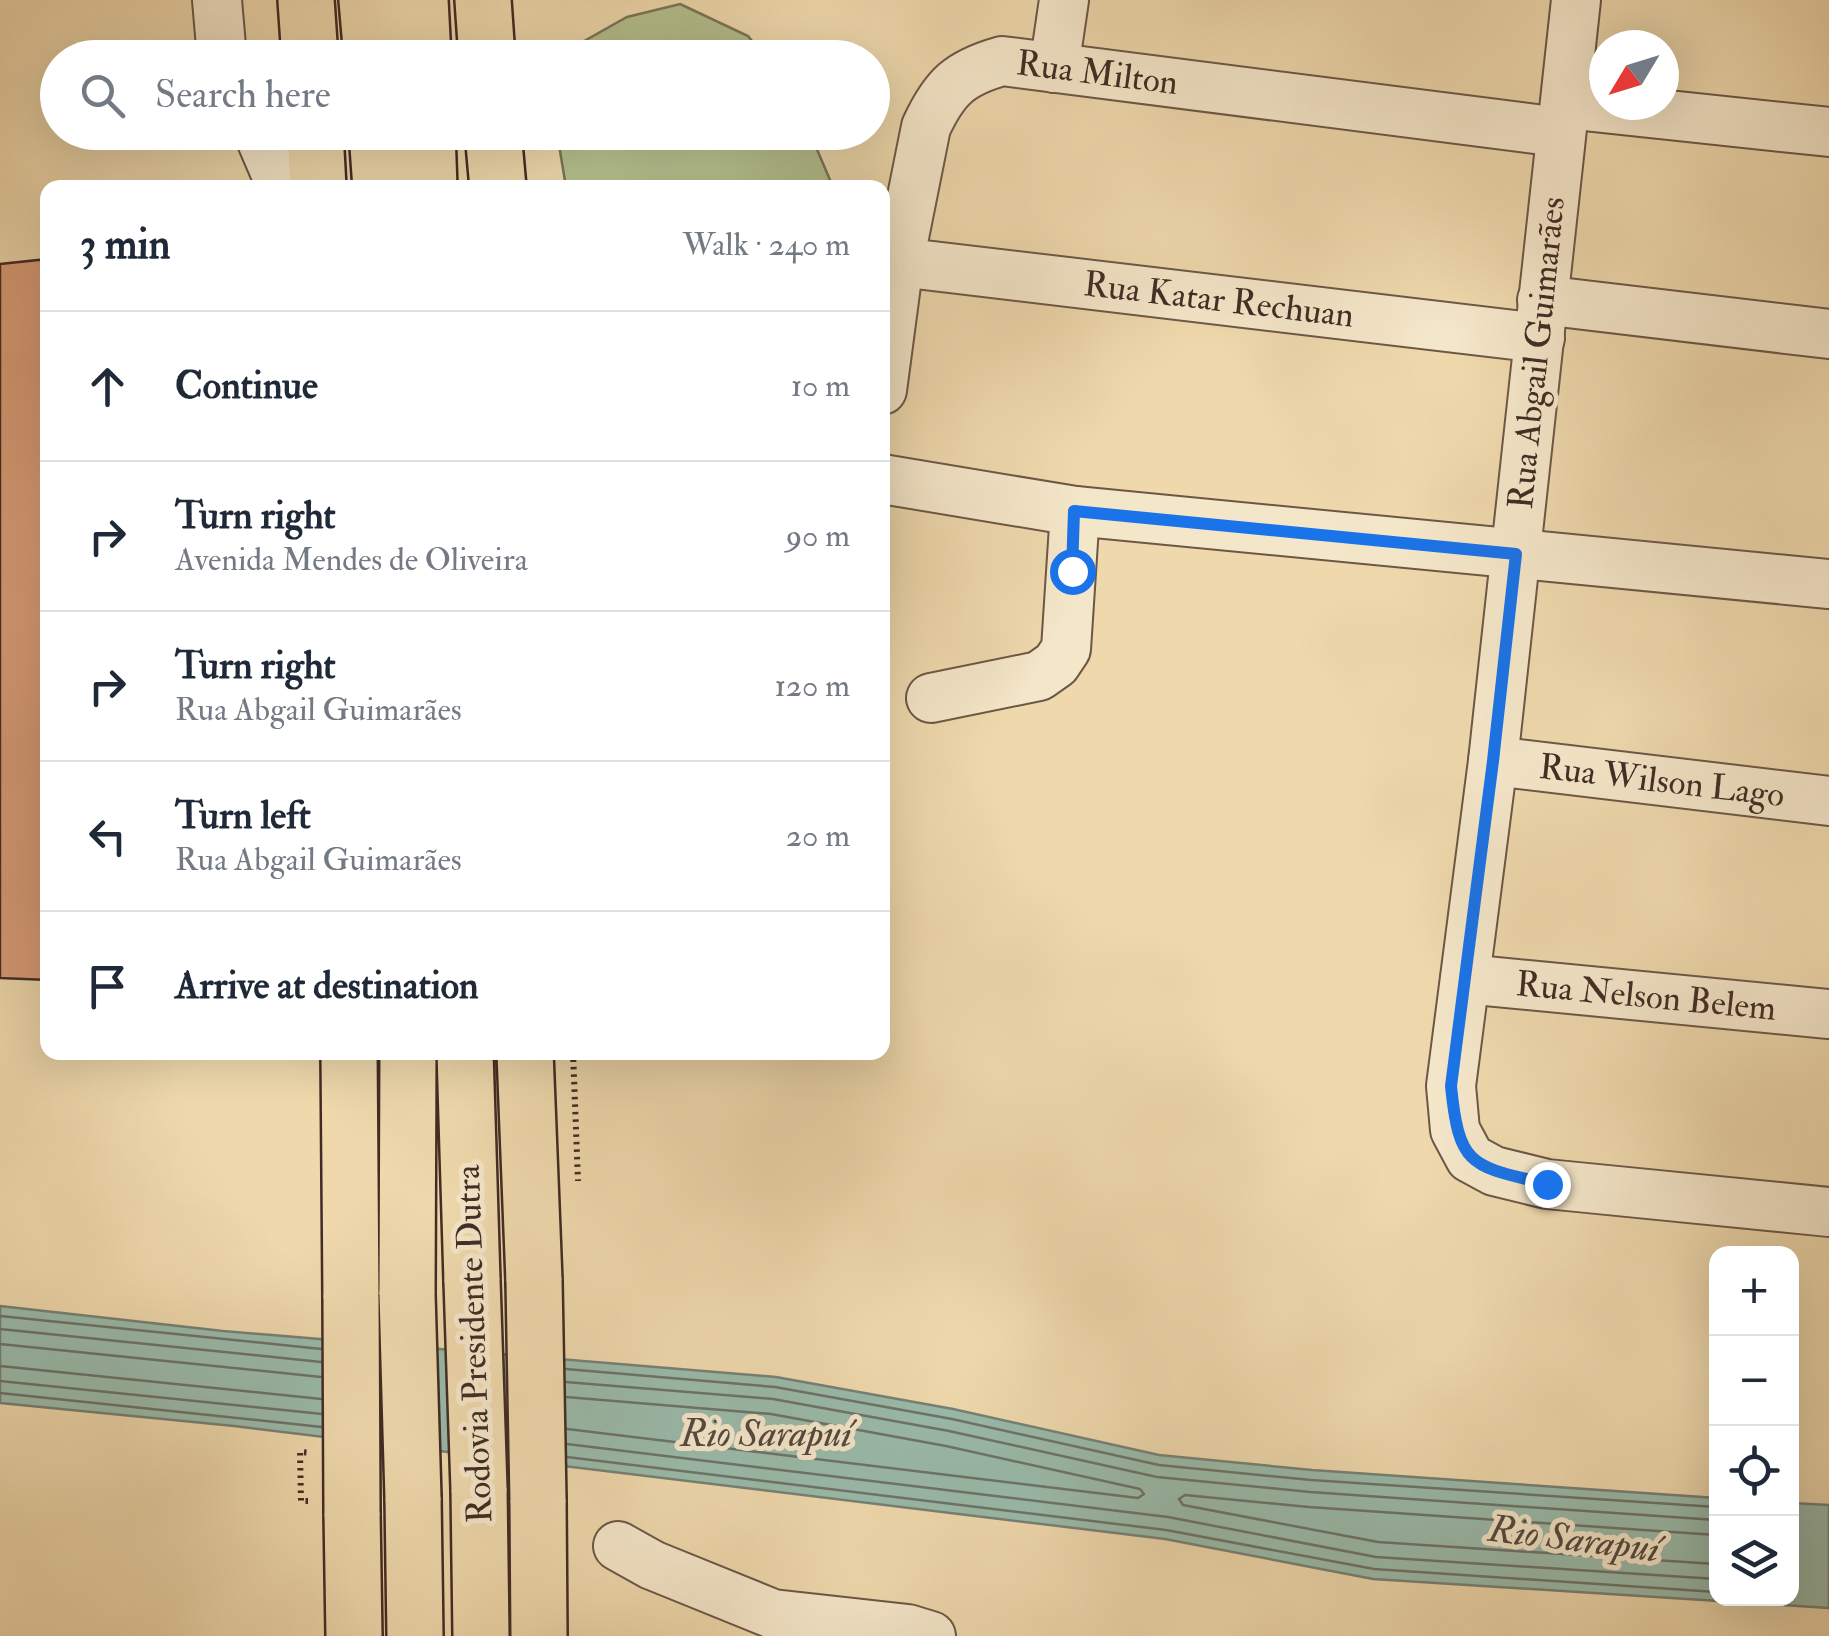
<!DOCTYPE html>
<meta charset="utf-8">
<style>
:root{--surface:#fff;--page:#f6f6f7;--text:#1f2937;--muted:#747a83;--line:#e0e1e3}
body{margin:0;font-family:"IM FELL Double Pica",serif;background:var(--page);color:var(--text)}
.controls{position:absolute;right:30px;bottom:30px;display:grid;overflow:hidden;border-radius:20px;box-shadow:0 10px 40px #0002}
.controls button{width:90px;height:90px;display:grid;place-items:center;padding:0;border:0;border-bottom:2px solid var(--line);background:var(--surface);color:var(--text);font:50px sans-serif}
.compass{position:absolute;left:1589px;top:30px;width:90px;height:90px;border-radius:50%;background:var(--surface);box-shadow:0 10px 40px #0002;rotate:232deg}
.stop{position:absolute;width:30px;height:30px;margin:-22px;border:8px solid #1a73e8;border-radius:50%;background:#fff}
.stop.end{background:#1a73e8;border-color:#fff;box-shadow:0 2px 10px #0008}
.list{margin:0;padding:0;list-style:none}
h2{display:flex;justify-content:space-between;align-items:center;height:130px;margin:0;padding:0 40px;font-size:42px}
h2 small{font-size:32px;font-weight:400;color:var(--muted)}
.list li{display:grid;grid-template-columns:65px 1fr auto;gap:30px;align-items:center;box-sizing:border-box;height:150px;padding:0 40px;border-top:2px solid var(--line)}
.list b{display:block;font-size:38px;white-space:nowrap}
.list p{margin:0;font-size:32px;white-space:nowrap;color:var(--muted)}
.list em{font-size:32px;font-style:normal;color:var(--muted)}
.icon{flex:none;width:55px;height:55px;fill:none;stroke:currentColor;stroke-width:2;stroke-linecap:round;stroke-linejoin:round}
.map{position:relative;flex:none;width:1829px;height:1636px;overflow:hidden}
.search{position:absolute;background:var(--surface);box-shadow:0 10px 40px #0002;left:40px;top:40px;width:850px;height:110px;display:flex;align-items:center;gap:25px;box-sizing:border-box;padding:0 35px;border-radius:55px;color:var(--muted);font-size:38px}
.panel{position:absolute;background:var(--surface);box-shadow:0 10px 40px #0002;left:40px;top:180px;width:850px;height:880px;border-radius:20px}
.map>svg:first-child{display:block}
</style>
<div class="map">
<svg width="1829" height="1636" viewBox="0 0 1829 1636">
<rect width="100%" height="100%" fill="#eed8ac"/>
<filter id="stains"><feTurbulence type="fractalNoise" baseFrequency=".002" numOctaves="4"/><feColorMatrix values="0 0 0 0 .2 0 0 0 0 .09 0 0 0 0 .02 0 0 0 .5 -.17"/></filter>
<radialGradient id="worn" r=".72"><stop offset=".6" stop-color="#630" stop-opacity="0"/><stop offset="1" stop-color="#630" stop-opacity=".3"/></radialGradient>
<path fill="#b4bf8d" stroke="#7a7659" stroke-width="2.5" d="M680,4l68,32 17,21h-203l1,-4 64,-36z
M557,133h253l23,54h-267z"/>
<path fill="#99baaa" stroke="#768175" stroke-width="2.5" d="M0,1306l223,25 553,46 177,32 206,46 153,15 404,28v100h76v-95l37,2v103l-456,-29 -208,-40 -931,-113 -234,-23z"/>
<g fill="none" stroke-linecap="round" stroke-linejoin="round">
<path stroke="#6d7368" stroke-width="2.5" d="M0,1316l321,33
M0,1329l321,33
M0,1344l321,33
M0,1366l321,33
M566,1369l209,18 177,32 207,46 152,15 405,27
M0,1381l322,33
M566,1382l207,17 176,32 208,46 153,15 406,28
M0,1393l322,34
M566,1397l205,17 175,32 194,43 4,5 -6,4 -571,-69
M567,1444l601,73 208,40 340,22
M567,1457l599,73 208,39 342,23
M1716,1535l-407,-28 -124,-12 -6,4 4,6 195,37 338,22"/>
</g>
<path fill="#d99d78" stroke="#412c25" stroke-width="2.5" d="M48,259v721l-48,-2v-714z"/>
<g fill="none" stroke-linecap="round" stroke-linejoin="round">
<g stroke="#6c5747" stroke-width="52">
<g id="minor">
<path d="M217,0l5,58"/>
<path d="M1576,0l-83,761 -42,325 4,44 15,28 24,13 53,13 282,28"/>
<path d="M1054,68l10,-68"/>
<path d="M1565,104l264,28"/>
<path d="M258,132l24,56"/>
<path id="s1" d="M899,262l641,76"/>
<path d="M1542,300l287,34"/>
<path id="s2" d="M882,390l17,-128 27,-135c19,-41 34,-54 76,-66l557,71"/>
<path d="M882,479l193,32 754,73"/>
<path d="M931,698l108,-22 17,-12 10,-15 9,-138"/>
<path id="s3" d="M1493,761l336,40"/>
<path id="s4" d="M1465,979l364,35"/>
<path d="M618,1546l34,19 121,49 135,15 23,7"/>
</g>
</g>
<g stroke="#412c25" stroke-width="60">
<path id="highway" d="M306,0l4,58
M367,0l5,58
M420,0l3,58
M483,0l4,58
M315,132l3,56
M377,132l4,56
M427,132l2,56
M493,132l5,56
M349,1052l2,246
M465,1052l7,229
M525,1052l9,229
M407,1294l1,-242
M479,1489l2,147
M413,1498l2,138
M538,1500l1,136
M352,1513l2,123"/>
</g>
<path stroke="#412c25" stroke-width="6" stroke-dasharray="2.5 5" stroke-linecap="butt" d="M573,1052l5,129
M308,1501h-7l-1,-49 11,1"/>
<use href="#minor" stroke="#f4e6c9" stroke-width="48"/>
<use href="#highway" stroke="#eed8ac" stroke-width="55"/>
<g stroke="#412c25" stroke-width="60" stroke-linecap="butt">
<path id="highway-bridge" d="M472,1281l7,208
M534,1281l4,219
M407,1294l6,204
M351,1298l1,215"/>
</g>
<use href="#highway-bridge" stroke="#eed8ac" stroke-width="55"/>
</g>
<g fill="none" stroke-linecap="round" stroke-linejoin="round">
<path stroke="#1a73e8" stroke-width="12" d="M1072,571l2,-60 442,43 -23,207 -42,325c8,82 21,80 96,98"/>
</g>
<g text-anchor="middle" dominant-baseline="central" stroke-width="10" stroke-linejoin="round" paint-order="stroke">
<g font-size="35" fill="#412c25" stroke="#f4e6c9">
<text stroke="none"><textPath href="#s2" startOffset="468">Rua Milton</textPath></text>
<text stroke="none"><textPath href="#s1" startOffset="322">Rua Katar Rechuan</textPath></text>
<text transform="translate(1537 353) rotate(-84)">Rua Abgail Guimarães</text>
<text stroke="none"><textPath href="#s3" startOffset="170">Rua Wilson Lago</textPath></text>
<text stroke="none"><textPath href="#s4" startOffset="182">Rua Nelson Belem</textPath></text>
<text transform="translate(474 1344) rotate(-92)">Rodovia Presidente Dutra</text>
</g>
<g font-size="38" font-style="italic" fill="#534840" stroke="#f4e6c9">
<text x="766" y="1434">Rio Sarapuí</text>
<text transform="translate(1574 1539) rotate(7)">Rio Sarapuí</text>
</g>
</g>
<rect width="100%" height="100%" filter="url(#stains)"/>
<rect width="100%" height="100%" fill="url(#worn)"/>
</svg>
<div class="controls">
<button>+</button>
<button>−</button>
<button><svg class="icon" aria-label="locate" viewBox="0 0 24 24"><circle cx="12" cy="12" r="6"/><path d="M12 2v4M12 18v4M2 12h4M18 12h4"/></svg></button>
<button><svg class="icon" aria-label="layers" viewBox="0 0 24 24"><path d="M12 4l9 5-9 5-9-5zM3 14l9 5 9-5"/></svg></button>
</div>
<svg class="compass" viewBox="-18 -18 36 36"><path d="M0-13l5 13h-10z" fill="#e53935"/><path d="M0 13l5-13h-10z" fill="#747a83"/></svg>
<div class="stop" style="left:1072px;top:571px"></div>
<div class="stop end" style="left:1547px;top:1184px"></div>
<div class="search"><svg class="icon" aria-label="search" viewBox="0 0 24 24"><circle cx="10" cy="10" r="6"/><path d="M15 15l6 6"/></svg>Search here</div>
<section class="panel">
<h2>3 min<small>Walk · 240 m</small></h2>
<ul class="list">
<li><svg class="icon" aria-label="ahead" viewBox="0 0 24 24"><path d="M12 20V5M6 11l6-6 6 6"/></svg><div><b>Continue</b></div><em>10 m</em></li>
<li><svg class="icon" aria-label="right" viewBox="0 0 24 24"><path d="M7 20v-9h11M14 6l5 5-5 5"/></svg><div><b>Turn right</b><p>Avenida Mendes de Oliveira</p></div><em>90 m</em></li>
<li><svg class="icon" aria-label="right" viewBox="0 0 24 24"><path d="M7 20v-9h11M14 6l5 5-5 5"/></svg><div><b>Turn right</b><p>Rua Abgail Guimarães</p></div><em>120 m</em></li>
<li><svg class="icon" aria-label="left" viewBox="0 0 24 24"><path d="M17 20v-9H6M10 6l-5 5 5 5"/></svg><div><b>Turn left</b><p>Rua Abgail Guimarães</p></div><em>20 m</em></li>
<li><svg class="icon" aria-label="arrive" viewBox="0 0 24 24"><path d="M6 21V4h12l-3 4 3 4H6"/></svg><div><b>Arrive at destination</b></div></li>
</ul>
</section>
</div>
